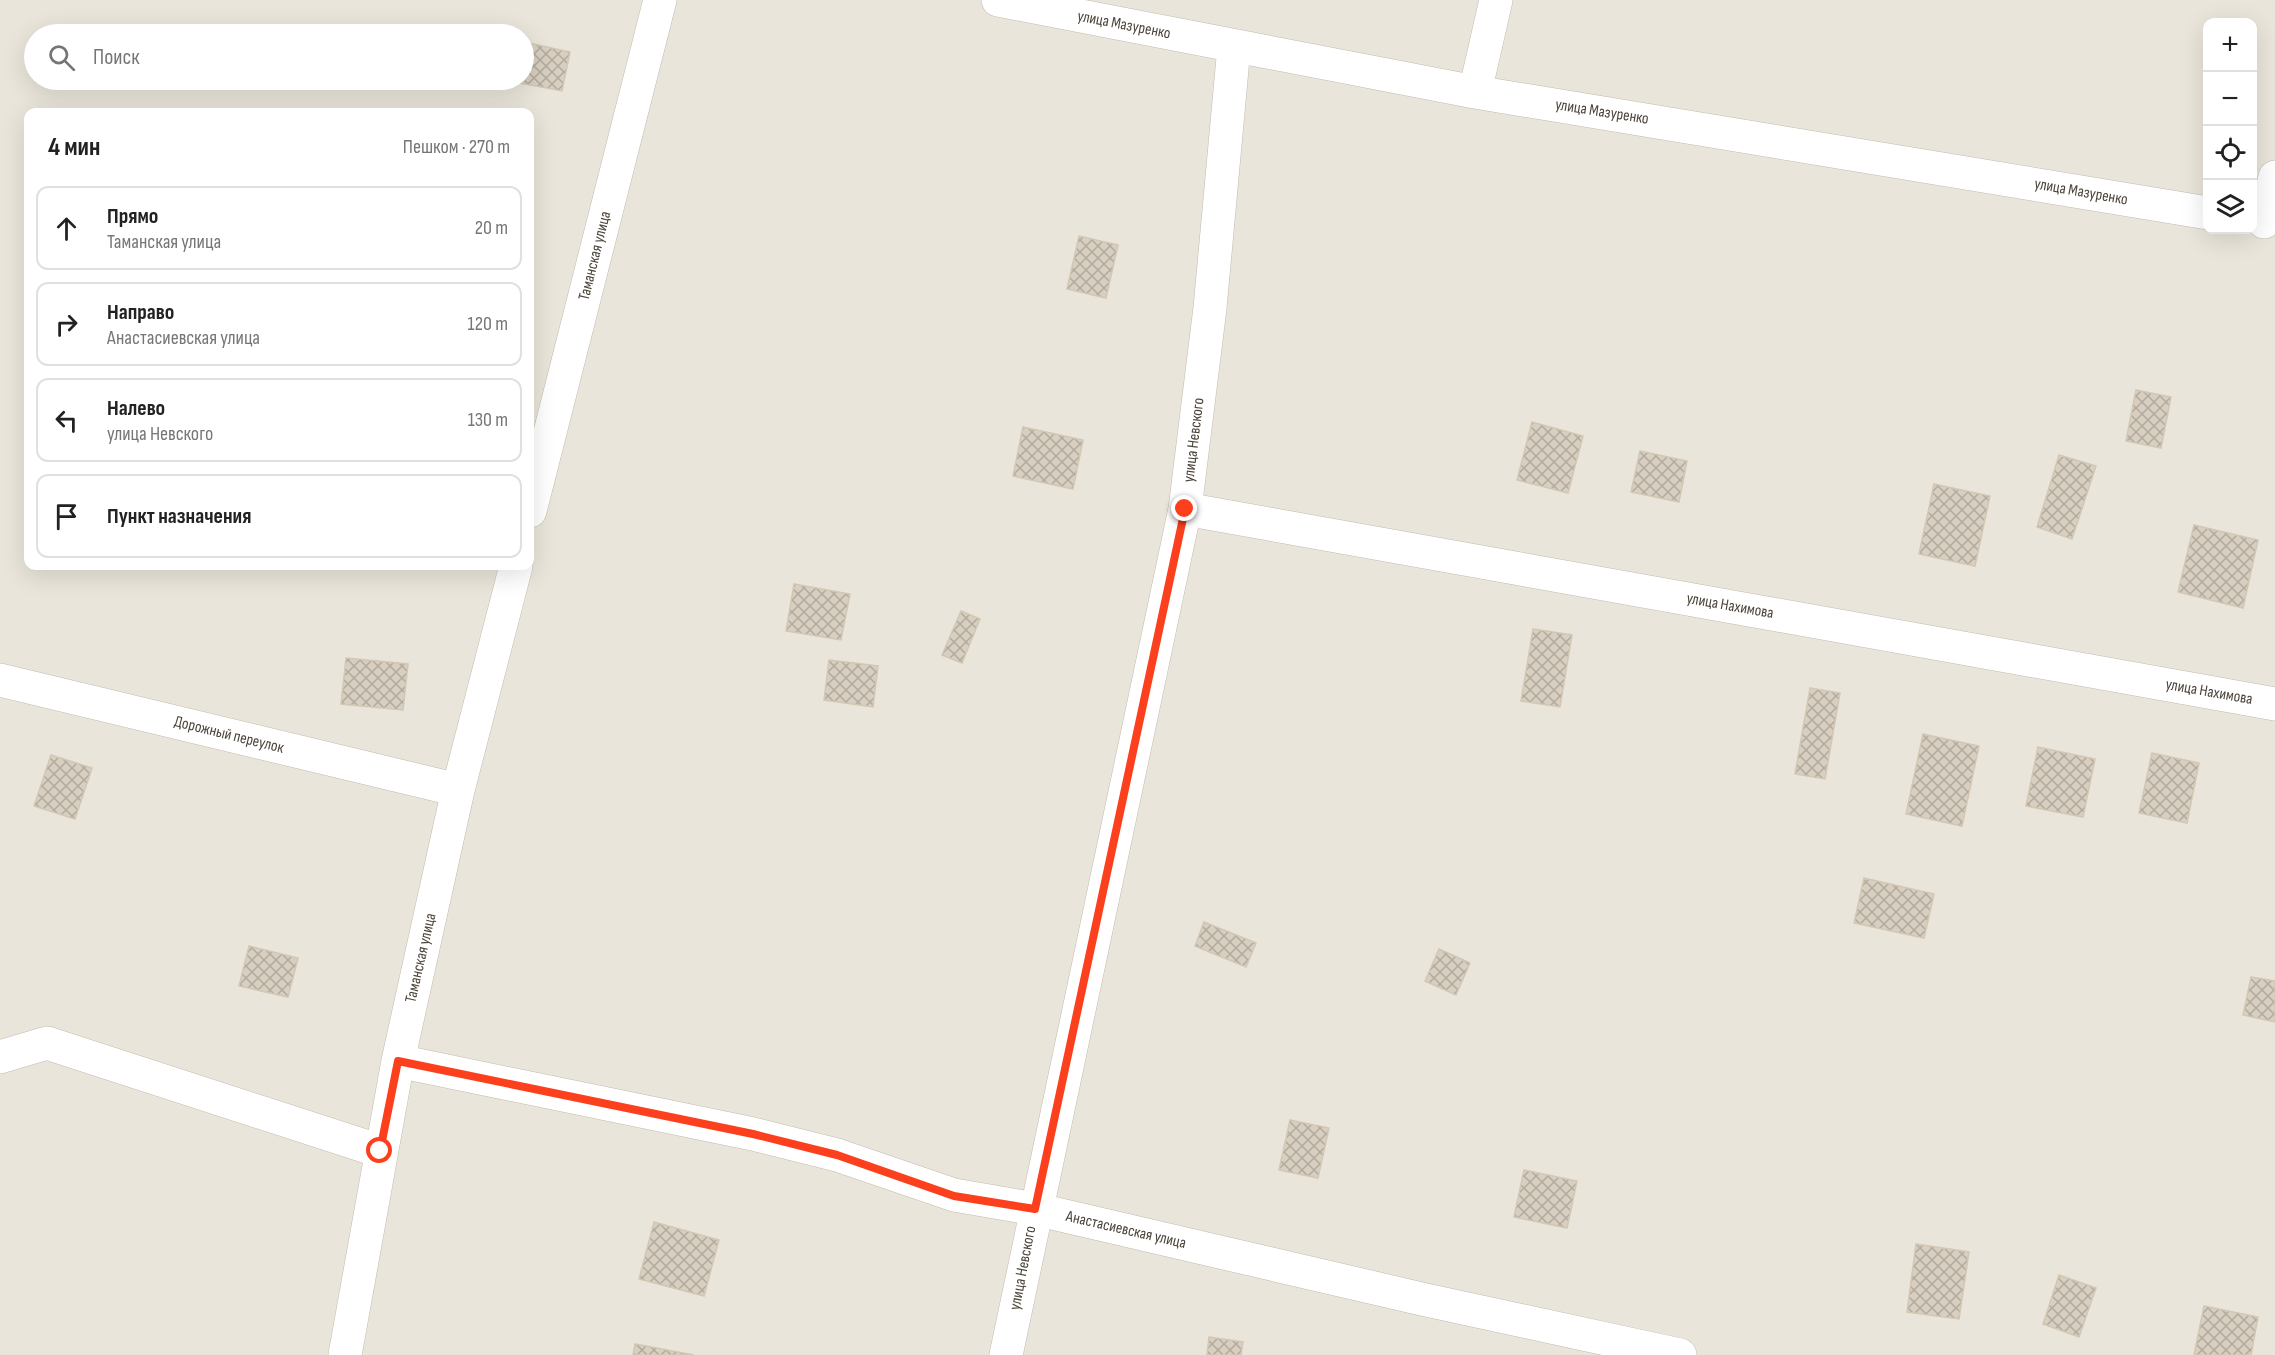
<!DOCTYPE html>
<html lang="ru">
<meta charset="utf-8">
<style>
:root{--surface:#fff;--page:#f2f2f2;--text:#222;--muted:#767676;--line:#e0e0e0}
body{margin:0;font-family:"Sofia Sans Condensed",sans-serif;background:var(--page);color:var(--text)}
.controls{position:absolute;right:18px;top:18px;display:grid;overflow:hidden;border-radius:12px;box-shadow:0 6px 24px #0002}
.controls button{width:54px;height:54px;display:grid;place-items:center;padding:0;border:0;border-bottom:2px solid var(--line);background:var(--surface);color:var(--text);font:30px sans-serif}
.stop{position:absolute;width:18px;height:18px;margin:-14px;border:4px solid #fc3f1d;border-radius:50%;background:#fff}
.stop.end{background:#fc3f1d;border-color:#fff;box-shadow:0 2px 6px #0008}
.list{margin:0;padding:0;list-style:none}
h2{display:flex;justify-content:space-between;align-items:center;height:78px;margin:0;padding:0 24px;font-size:26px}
h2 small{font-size:20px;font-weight:400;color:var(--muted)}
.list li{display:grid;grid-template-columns:39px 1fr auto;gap:18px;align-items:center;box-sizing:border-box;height:84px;margin:0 12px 12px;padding:0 12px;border:2px solid var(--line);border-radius:12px}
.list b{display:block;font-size:22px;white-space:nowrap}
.list p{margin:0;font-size:20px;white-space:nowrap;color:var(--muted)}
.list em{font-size:20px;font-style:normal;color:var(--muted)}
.icon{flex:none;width:33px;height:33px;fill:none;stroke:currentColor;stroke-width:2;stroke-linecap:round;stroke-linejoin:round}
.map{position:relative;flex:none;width:2275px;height:1355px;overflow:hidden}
.search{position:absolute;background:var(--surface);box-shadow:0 6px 24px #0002;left:24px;top:24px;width:510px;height:66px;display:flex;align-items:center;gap:15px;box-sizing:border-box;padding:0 21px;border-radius:33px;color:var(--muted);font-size:22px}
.panel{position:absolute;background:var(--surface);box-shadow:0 6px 24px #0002;left:24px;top:108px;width:510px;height:462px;border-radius:12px}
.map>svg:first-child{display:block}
</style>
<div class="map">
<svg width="2275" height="1355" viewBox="0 0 2275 1355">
<defs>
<pattern id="building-cross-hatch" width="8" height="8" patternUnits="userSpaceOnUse" patternTransform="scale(1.5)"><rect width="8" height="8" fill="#d8cfc1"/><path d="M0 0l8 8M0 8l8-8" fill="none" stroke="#b1aa9e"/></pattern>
</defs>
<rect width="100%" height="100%" fill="#f6f3ec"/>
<path fill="#eae5da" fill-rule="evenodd" d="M0,0h2275v1355h-2275zM2208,22h44v208h-44zM34,34h490v46h-490zM28,112h502v454h-502z"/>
<path fill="url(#building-cross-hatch)" stroke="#d3c7b4" stroke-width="1.5" d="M524,42l46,10 -8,39 -58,-11h20z
M1079,236l39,9 -12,53 -39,-9z
M2136,390l35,7 -10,51 -35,-7z
M1532,422l51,14 -15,57 -51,-13z
M1023,427l60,13 -10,49 -60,-13z
M1640,451l47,10 -8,41 -48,-10z
M2059,455l37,11 -24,73 -35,-12z
M1934,484l56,12 -15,70 -56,-12z
M2194,525l64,15 -15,68 -65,-16z
M794,584l56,10 -9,46 -55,-9z
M961,611l19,8 -18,44 -20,-8z
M1533,629l39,6 -12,72 -39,-6z
M346,658l62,6 -5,46 -62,-6z
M829,660l49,6 -5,41 -49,-7z
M1810,688l30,5 -15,86 -30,-5z
M1923,734l56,12 -17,80 -56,-12z
M2038,747l57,12 -12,58 -57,-11z
M2152,753l47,10 -12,60 -48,-10z
M51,755l41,13 -17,51 -41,-13z
M1864,878l70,16 -10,44 -70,-15z
M1204,922l52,21 -10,24 -51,-21z
M249,946l49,12 -10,39 -49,-11z
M1439,949l31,14 -14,32 -31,-14z
M2251,977l24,4v41l-32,-7z
M1290,1120l39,8 -11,50 -39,-8z
M1524,1170l53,11 -10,47 -53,-11z
M654,1222l65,18 -15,56 -65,-17z
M1916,1244l53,8 -10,67 -52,-7z
M2059,1275l37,13 -17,49 -36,-13z
M2204,1306l54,11 -7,38h-57z
M1209,1337l34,5 -2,13h-34z
M635,1344l59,11h-61z"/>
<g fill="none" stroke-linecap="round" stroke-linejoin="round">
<g stroke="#c2bbae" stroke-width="34">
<path id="minor" d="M998,0l477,92 733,121
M1475,92l21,-92
M2264,222l11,-45
M1185,509l1090,195
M530,511l130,-511
M0,680l458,110
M0,1057l47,-14 333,108
M398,1061l355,73 84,21 117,40 81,14 391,91 254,55
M345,1355l53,-294 60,-271 58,-224
M1006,1355l179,-846 25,-201 24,-261"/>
</g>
<use href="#minor" stroke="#fff" stroke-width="33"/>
</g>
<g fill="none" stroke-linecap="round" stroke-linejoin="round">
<path stroke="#fc3f1d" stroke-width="8" d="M380,1151l18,-90 355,73 84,21 117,41 81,13 150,-700"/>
</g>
<g text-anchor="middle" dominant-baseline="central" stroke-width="6" stroke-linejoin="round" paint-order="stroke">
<g font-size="16" fill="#4b4439" stroke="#fff">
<text transform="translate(1124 25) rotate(11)">улица Мазуренко</text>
<text transform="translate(1602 112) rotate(9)">улица Мазуренко</text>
<text transform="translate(2081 192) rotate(10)">улица Мазуренко</text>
<text transform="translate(595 256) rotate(-76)">Таманская улица</text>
<text transform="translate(1194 440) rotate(-83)">улица Невского</text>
<text transform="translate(1730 606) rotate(10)">улица Нахимова</text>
<text transform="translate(2209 692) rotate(10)">улица Нахимова</text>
<text transform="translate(229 735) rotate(14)">Дорожный переулок</text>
<text transform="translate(421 958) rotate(-77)">Таманская улица</text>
<text transform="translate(1126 1230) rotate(13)">Анастасиевская улица</text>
<text transform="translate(1023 1268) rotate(-79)">улица Невского</text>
</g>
</g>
</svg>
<div class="controls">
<button>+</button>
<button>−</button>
<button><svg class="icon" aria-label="locate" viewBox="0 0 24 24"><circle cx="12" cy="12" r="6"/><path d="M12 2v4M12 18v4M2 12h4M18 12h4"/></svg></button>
<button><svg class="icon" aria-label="layers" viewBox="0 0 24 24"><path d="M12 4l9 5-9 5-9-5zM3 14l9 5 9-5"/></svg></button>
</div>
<div class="stop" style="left:380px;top:1151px"></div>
<div class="stop end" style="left:1185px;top:509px"></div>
<div class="search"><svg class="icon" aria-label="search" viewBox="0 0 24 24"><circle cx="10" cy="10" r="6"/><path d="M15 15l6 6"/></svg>Поиск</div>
<section class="panel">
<h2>4 мин<small>Пешком · 270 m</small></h2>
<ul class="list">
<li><svg class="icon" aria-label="ahead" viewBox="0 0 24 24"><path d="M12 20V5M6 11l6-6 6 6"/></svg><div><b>Прямо</b><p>Таманская улица</p></div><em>20 m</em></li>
<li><svg class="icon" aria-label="right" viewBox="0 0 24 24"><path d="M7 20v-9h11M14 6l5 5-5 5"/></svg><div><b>Направо</b><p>Анастасиевская улица</p></div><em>120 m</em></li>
<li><svg class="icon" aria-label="left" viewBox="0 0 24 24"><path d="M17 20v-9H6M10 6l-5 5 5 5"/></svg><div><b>Налево</b><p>улица Невского</p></div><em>130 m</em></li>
<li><svg class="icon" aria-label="arrive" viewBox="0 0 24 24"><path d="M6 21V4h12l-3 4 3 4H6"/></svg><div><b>Пункт назначения</b></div></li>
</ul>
</section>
</div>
